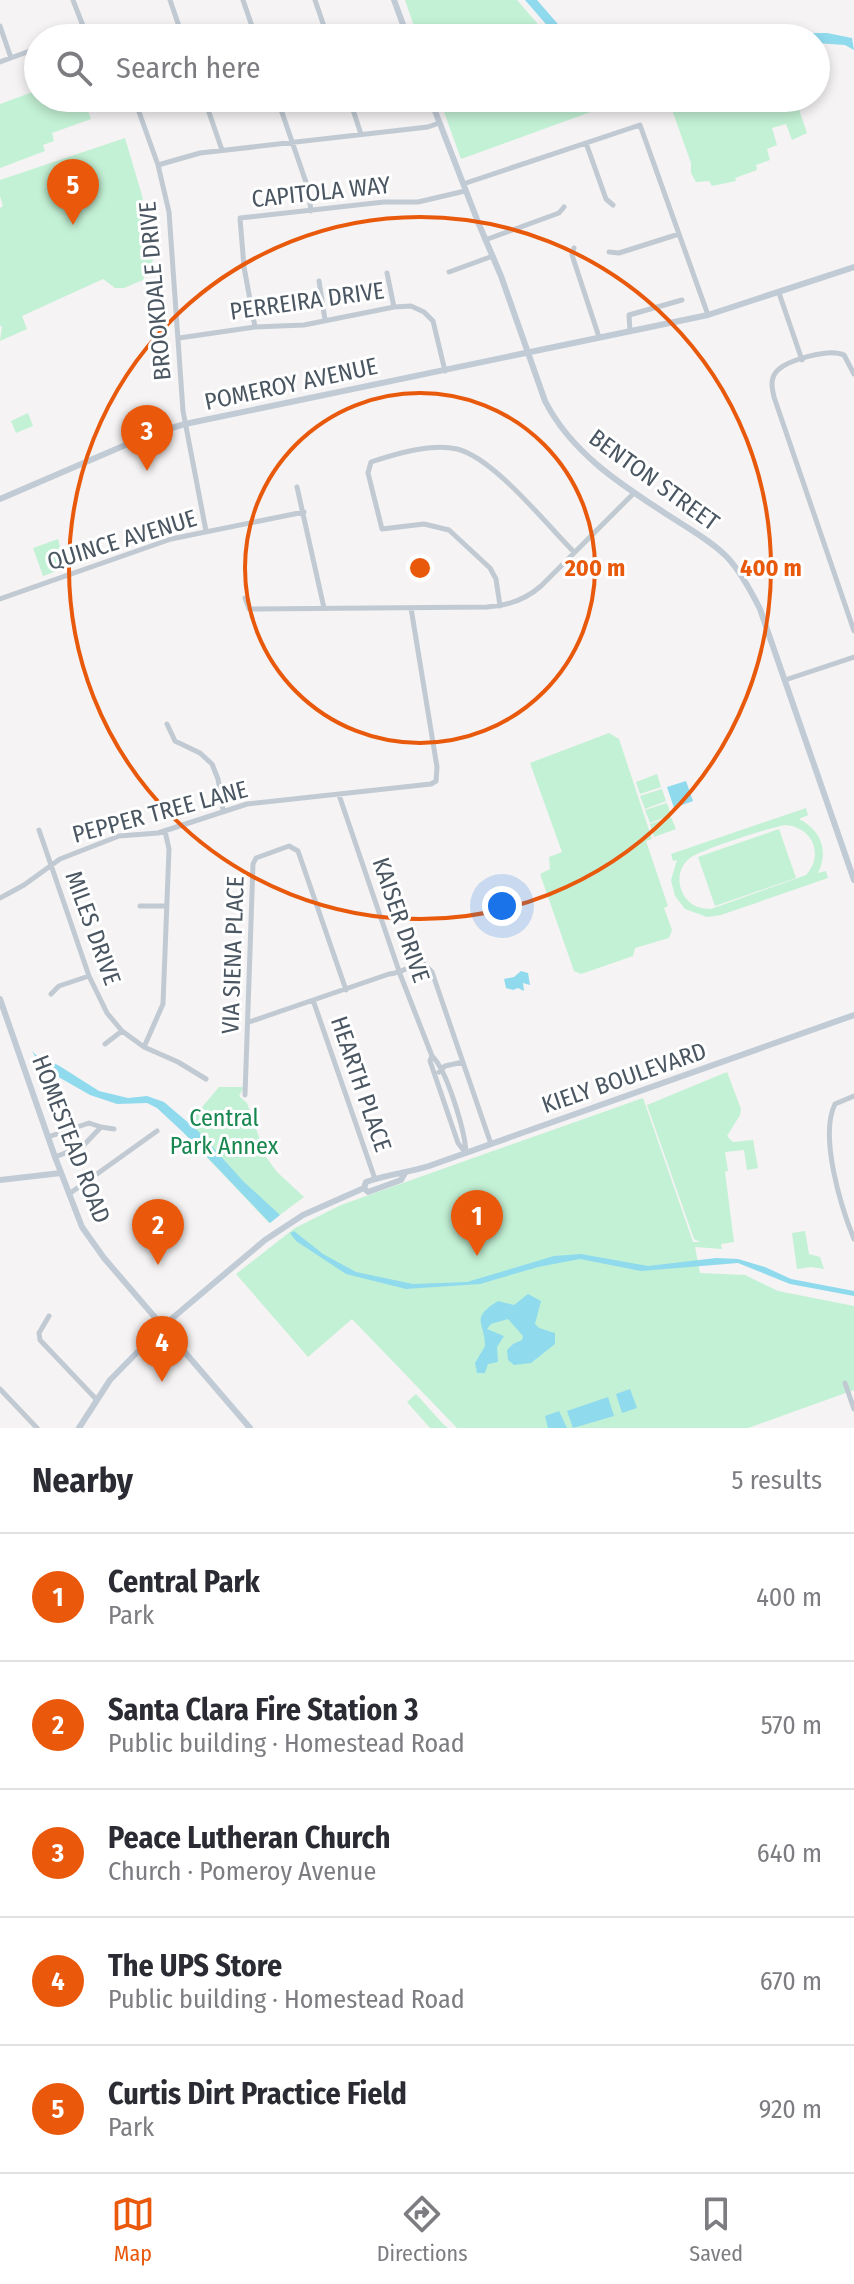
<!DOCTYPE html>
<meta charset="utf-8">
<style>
:root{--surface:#fff;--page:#f7f7f7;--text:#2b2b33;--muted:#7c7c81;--line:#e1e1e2;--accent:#ea580c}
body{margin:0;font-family:"Fira Sans Condensed",sans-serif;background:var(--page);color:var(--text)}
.you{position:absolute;left:502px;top:906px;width:28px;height:28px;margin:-20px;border:6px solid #fff;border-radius:50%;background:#1a73e8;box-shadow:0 0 0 12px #1a73e833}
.badge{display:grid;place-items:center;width:52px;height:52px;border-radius:50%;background:var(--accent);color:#fff;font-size:26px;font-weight:700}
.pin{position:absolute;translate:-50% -66px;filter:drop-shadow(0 2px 4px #0008)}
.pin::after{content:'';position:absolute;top:42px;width:28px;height:24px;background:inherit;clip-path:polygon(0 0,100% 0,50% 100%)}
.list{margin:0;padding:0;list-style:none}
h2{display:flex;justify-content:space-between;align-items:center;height:104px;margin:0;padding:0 32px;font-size:34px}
h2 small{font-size:26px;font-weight:400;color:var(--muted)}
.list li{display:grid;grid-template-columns:52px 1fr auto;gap:24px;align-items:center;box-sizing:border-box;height:128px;padding:0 32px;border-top:2px solid var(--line)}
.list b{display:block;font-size:30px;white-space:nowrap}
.list p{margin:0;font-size:26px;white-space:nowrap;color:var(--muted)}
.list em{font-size:26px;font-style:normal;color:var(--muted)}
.icon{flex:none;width:44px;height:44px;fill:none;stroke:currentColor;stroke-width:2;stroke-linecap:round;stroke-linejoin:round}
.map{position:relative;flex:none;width:854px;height:1428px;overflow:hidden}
.search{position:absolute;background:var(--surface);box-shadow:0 4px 12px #0003;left:24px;right:24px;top:24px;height:88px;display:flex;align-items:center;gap:20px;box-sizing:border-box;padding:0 28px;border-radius:44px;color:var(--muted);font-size:30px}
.sheet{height:744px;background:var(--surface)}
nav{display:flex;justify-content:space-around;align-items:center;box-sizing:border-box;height:112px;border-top:2px solid var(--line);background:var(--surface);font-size:22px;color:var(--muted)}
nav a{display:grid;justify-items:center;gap:4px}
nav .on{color:var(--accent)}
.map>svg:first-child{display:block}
</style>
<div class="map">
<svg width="854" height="1428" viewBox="0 0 854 1428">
<rect width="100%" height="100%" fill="#f5f3f3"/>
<path fill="#c3f1d5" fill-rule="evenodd" d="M405,0h112l33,38h-132z
M38,90v8h45l8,21 -39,14 2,8 -11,4 2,6 -45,17v-64z
M439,98h190l-168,61z
M673,98h81c16,13 24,0 41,0l12,35 -15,7 -6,-16 -14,4 5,17 -10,4 3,11 -14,5 1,5 -22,8 1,3 -24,5 -3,-5 -13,1 -5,-9v-10l-20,-56 -1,-7z
M125,138l18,61 -3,5 13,56 -10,20 -19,8h-9l-12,-9 -81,37 5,13 -27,12 2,-15h-2v-118l3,-2 -3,-10v-16z
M28,413l5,13 -17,7 -5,-12z
M58,539l5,19 5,9 -25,9 -10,-28z
M609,733l10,6 33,100 -6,2 22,65 -4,2 8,22 -3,8 -34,10 -2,8 -52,18 -7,-3 -34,-97 10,-5 -1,-12 13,-5 -32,-89z
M657,774l4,13 -21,7 -4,-12z
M662,789l4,12 -21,8 -5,-13z
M667,803l4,12 -21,8 -5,-13z
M806,808l2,7 -9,4c22,11 30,32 19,54l8,-2 2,7 -107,37 -14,2 -22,-8 -10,-13 -4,-16 6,-20 -4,1 -2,-7zM784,825c28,1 41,29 22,50l-95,34c-10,0 -20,-3 -26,-12 -9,-13 -7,-30 5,-39 12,-9 77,-29 94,-33z
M671,817l5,12 -22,8 -4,-13z
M779,829l17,49 -81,28 -17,-49z
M727,1072l14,37 -1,6 -13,21 6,6 20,-2 5,28 -11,2 -3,-20 -19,2 3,19 -3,1 9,70 -13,2 1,5 -27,-2 5,26 45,2 33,16 76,15v84l-106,38h-291l-105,-109 -44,38 -72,-83 59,-46 46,-23 302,-107 50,144h7l-6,-3 -47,-134z
M219,1087h25l-5,9 8,7 19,54 11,15 27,25 -35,26 -87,-92z
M805,1231l4,23 11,3 4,12 -13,-2 -14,2 -5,-36z
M416,1394l28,31 4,3h-18l-23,-26z"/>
<path fill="#90daee" d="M525,0h12l33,38h-12z
M812,33h15l25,5 2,12 -9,-5 -29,-2v-5h-22z
M686,781l7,20 -19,7 -7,-21z
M521,971l7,2 2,12 -7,-2 1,8 -6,-3 -5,2 -7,-2 -2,-9 10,-2z
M32,1051l7,7 19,7 41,26 29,7 19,-2 17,6 34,29 45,50 37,34 -10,8 -84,-88 -29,-27 -10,-5 -30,1 -27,-9 -49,-28z
M294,1231l29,23 33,18 57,12 54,-2 87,-26 27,-2 67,12 68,-8 22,1 27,8 26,12 63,12v5l-64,-12 -52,-21 -97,8 -61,-12 -42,8 -58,17 -74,5 -60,-15 -50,-33 -6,-8z
M528,1294l13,7 -6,23 4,4 16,5v11l-24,19 -17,2 -6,-5 -1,-10 6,-6 9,-4 1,-4 -15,-17 -17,5 -4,5 17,7 -7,11 1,15 -10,2 -3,9h-8l-2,-10 10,-17c0,-24 -16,-27 13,-45l16,4z
M630,1389l7,19 -15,5 -6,-19z
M608,1397l6,19 -41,12 -6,-17z
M559,1411l8,17h-19l-3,-12z"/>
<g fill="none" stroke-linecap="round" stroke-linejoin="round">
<path stroke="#c1cad2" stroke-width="5" d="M73,0l12,31 10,7
M170,0l13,38
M243,0l13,38
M315,0l13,38
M0,26l11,32
M65,38l20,-7
M0,62l38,-14
M134,98l24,67 11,47 14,199 23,120
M204,98l18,52
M277,98l31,90 3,23
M349,98l12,36
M586,143l20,56 7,6
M158,165l42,-12 228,-26 11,-4
M463,184l177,-59 68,190
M485,240l74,-27 5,-6
M574,248l-2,7 27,82
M609,252l10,1 60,-19
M449,272l44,-16
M387,273l7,34
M319,281l6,39
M779,293l23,67
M255,327l-11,-60 -4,-49 144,-16h34l47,-11
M630,331l-1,-16 53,-15
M179,338l76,-11 49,-2 90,-18 17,-1 13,6 9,9 12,50
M854,374l-10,-19c-14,-7 -58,5 -68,17 -6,8 -4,16 -2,25l80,234
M297,487l27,121
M245,598l4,11 238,-2c21,-1 38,-7 54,-21l93,-93
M0,599l171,-60 133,-27
M500,606l-4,-27 -6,-11 -41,-38 -25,-6 -42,5 -14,-56 3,-11c24,-8 60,-19 86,-13 37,9 89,75 117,103
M785,680l69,-23
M167,724l8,17 25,12 12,11 6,15 5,31
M339,795l61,179 32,82c15,14 33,75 34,97
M39,830l50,146 18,37 15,18 22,16 34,15 28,17
M0,898l24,-13 36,-26 59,-23 39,-3 89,-29 184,-20 5,-3 1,-14 -26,-159
M140,906h26
M51,994l8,-8 30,-10
M313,1000l62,179
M249,1022l140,-48c14,-1 22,-10 34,-11l9,9 59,172
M105,1044l17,-13
M144,1047l19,-43 6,-155 -4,-18
M432,1056l-2,5 28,82 7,9
M439,1072l6,-6 18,-4
M245,1095l8,-231 3,-6 33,-12 9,5 48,139
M854,1096l-19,8c-16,32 6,103 19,135
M101,1127l13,2
M48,1137l41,-14 12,4 -18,19 -28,11
M69,1194l88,-63
M49,1316l-10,17 1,7 56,59
M845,1383l9,26
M0,1389l37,39"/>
<path stroke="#c1cbd6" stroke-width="6" d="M394,0l14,38
M430,98l48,124 23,54 44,125c27,53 78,85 126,116 20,13 40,24 56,40 14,15 24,34 33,52l94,271
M0,499l151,-65 34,-10 523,-109 146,-48
M0,999l55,158 27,70 22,31 146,170
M0,1180l61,-7
M364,1188l4,4 33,-12 4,-7
M79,1428l31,-48 53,-54 102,-86 38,-25 61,-27 2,-6c22,-8 41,-9 63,-16l425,-151"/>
</g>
<g fill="none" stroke="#e8590c" stroke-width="4">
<circle cx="420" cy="568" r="175"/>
<circle cx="420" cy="568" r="351"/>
</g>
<g text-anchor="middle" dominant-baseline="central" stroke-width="6" stroke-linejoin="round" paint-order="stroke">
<g font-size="24" fill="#4a5661" stroke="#fff">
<text transform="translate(321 192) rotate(-6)">CAPITOLA WAY</text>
<text transform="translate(155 291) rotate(-95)">BROOKDALE DRIVE</text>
<text transform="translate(307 301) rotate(-8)">PERREIRA DRIVE</text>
<text transform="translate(291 384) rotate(-12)">POMEROY AVENUE</text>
<text transform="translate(654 480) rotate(36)">BENTON STREET</text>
<text transform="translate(122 540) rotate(-17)">QUINCE AVENUE</text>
<text transform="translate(160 812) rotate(-15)">PEPPER TREE LANE</text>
<text transform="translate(401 920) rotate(71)">KAISER DRIVE</text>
<text transform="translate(93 928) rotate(70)">MILES DRIVE</text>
<text transform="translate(233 955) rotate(-88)">VIA SIENA PLACE</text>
<text transform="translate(624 1078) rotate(-19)">KIELY BOULEVARD</text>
<text transform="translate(361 1084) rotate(71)">HEARTH PLACE</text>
<text transform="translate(71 1139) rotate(69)">HOMESTEAD ROAD</text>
</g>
<g font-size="24" fill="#17864f" stroke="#fff">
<text x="224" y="1118">Central<tspan x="224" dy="28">Park Annex</tspan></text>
</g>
</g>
<circle cx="420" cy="568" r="12" fill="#e8590c" stroke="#fff" stroke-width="4"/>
<g font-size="24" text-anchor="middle" font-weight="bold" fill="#e8590c" stroke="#fff" stroke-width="6" stroke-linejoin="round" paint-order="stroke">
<text x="595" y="576">200 m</text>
<text x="771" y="576">400 m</text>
</g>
</svg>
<div class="you"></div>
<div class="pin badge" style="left:477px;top:1256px">1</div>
<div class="pin badge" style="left:158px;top:1265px">2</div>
<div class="pin badge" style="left:147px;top:471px">3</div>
<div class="pin badge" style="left:162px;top:1382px">4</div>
<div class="pin badge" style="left:73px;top:225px">5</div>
<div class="search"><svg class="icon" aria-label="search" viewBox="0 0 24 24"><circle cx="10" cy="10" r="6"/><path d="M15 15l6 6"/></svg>Search here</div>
</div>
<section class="sheet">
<h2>Nearby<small>5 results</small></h2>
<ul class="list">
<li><span class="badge">1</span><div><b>Central Park</b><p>Park</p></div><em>400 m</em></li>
<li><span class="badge">2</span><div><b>Santa Clara Fire Station 3</b><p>Public building · Homestead Road</p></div><em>570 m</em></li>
<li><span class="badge">3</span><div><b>Peace Lutheran Church</b><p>Church · Pomeroy Avenue</p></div><em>640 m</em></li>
<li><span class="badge">4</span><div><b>The UPS Store</b><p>Public building · Homestead Road</p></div><em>670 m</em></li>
<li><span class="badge">5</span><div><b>Curtis Dirt Practice Field</b><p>Park</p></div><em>920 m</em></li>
</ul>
</section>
<nav>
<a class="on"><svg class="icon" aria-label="map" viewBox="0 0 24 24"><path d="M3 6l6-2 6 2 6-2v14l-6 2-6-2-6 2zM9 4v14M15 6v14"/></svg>Map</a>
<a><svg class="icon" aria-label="directions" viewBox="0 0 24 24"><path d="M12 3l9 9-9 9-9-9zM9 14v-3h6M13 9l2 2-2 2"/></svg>Directions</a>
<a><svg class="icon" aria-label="saved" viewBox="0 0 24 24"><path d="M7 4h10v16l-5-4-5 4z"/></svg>Saved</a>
</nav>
